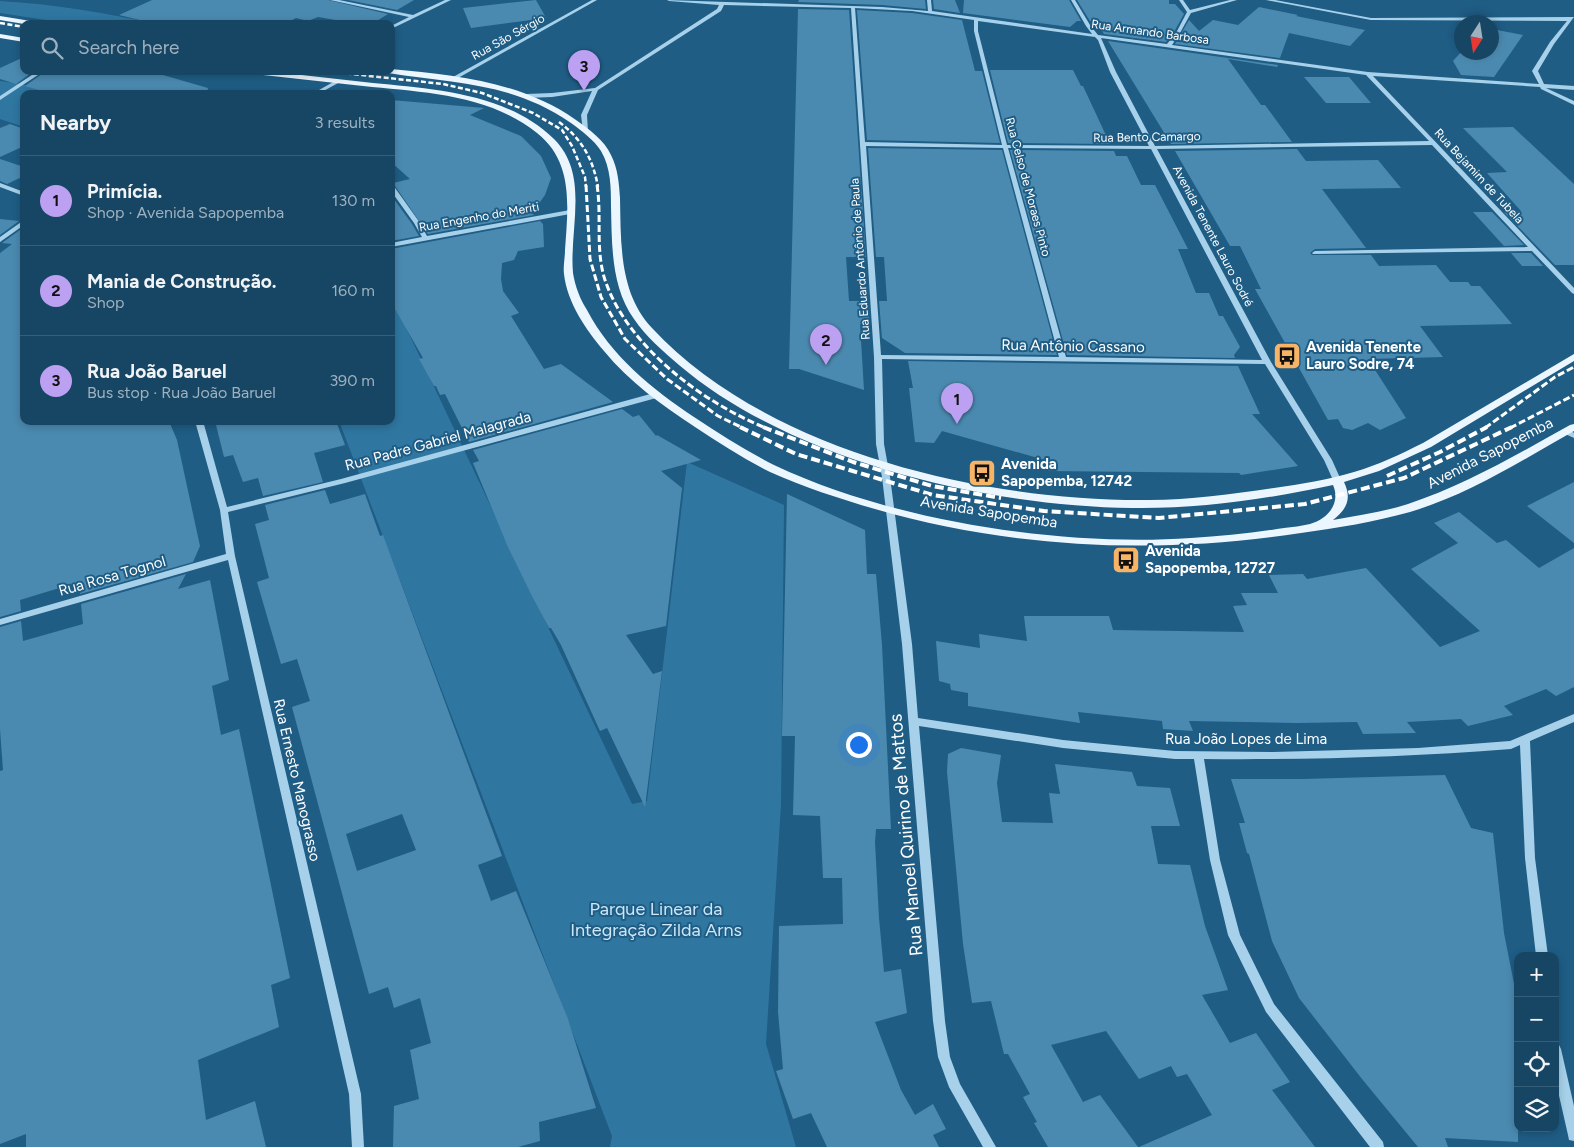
<!DOCTYPE html>
<meta charset="utf-8">
<style>
:root{--surface:#174664;--page:#24506d;--text:#f1f3f6;--muted:#9eb1bf;--line:#365e78;--accent:#bca0f2}
body{margin:0;font-family:Figtree,sans-serif;background:var(--page);color:var(--text)}
.controls{position:absolute;right:15px;bottom:15px;display:grid;overflow:hidden;border-radius:10px;box-shadow:0 2px 8px #0003}
.controls button{width:45px;height:45px;display:grid;place-items:center;padding:0;border:0;border-bottom:1px solid var(--line);background:var(--surface);color:var(--text);font:25px sans-serif}
.compass{position:absolute;left:1454px;top:15px;width:45px;height:45px;border-radius:50%;background:var(--surface);box-shadow:0 2px 8px #0003;rotate:192deg}
.you{position:absolute;left:858px;top:744px;width:18px;height:18px;margin:-12px;border:4px solid #fff;border-radius:50%;background:#1a73e8;box-shadow:0 0 0 8px #1a73e833}
.badge{display:grid;place-items:center;width:32px;height:32px;border-radius:50%;background:var(--accent);color:#111;font-size:16px;font-weight:700}
.pin{position:absolute;translate:-50% -41px;filter:drop-shadow(0 1px 2px #0008)}
.pin::after{content:'';position:absolute;top:26px;width:18px;height:15px;background:inherit;clip-path:polygon(0 0,100% 0,50% 100%)}
.list{margin:0;padding:0;list-style:none}
h2{display:flex;justify-content:space-between;align-items:center;height:65px;margin:0;padding:0 20px;font-size:21px}
h2 small{font-size:16px;font-weight:400;color:var(--muted)}
.list li{display:grid;grid-template-columns:32px 1fr auto;gap:15px;align-items:center;box-sizing:border-box;height:90px;padding:0 20px;border-top:1px solid var(--line)}
.list b{display:block;font-size:19px;white-space:nowrap}
.list p{margin:0;font-size:16px;white-space:nowrap;color:var(--muted)}
.list em{font-size:16px;font-style:normal;color:var(--muted)}
.icon{flex:none;width:28px;height:28px;fill:none;stroke:currentColor;stroke-width:2;stroke-linecap:round;stroke-linejoin:round}
.map{position:relative;flex:none;width:1574px;height:1147px;overflow:hidden}
.search{position:absolute;background:var(--surface);box-shadow:0 2px 8px #0003;left:20px;top:20px;width:375px;height:55px;display:flex;align-items:center;gap:12px;box-sizing:border-box;padding:0 18px;border-radius:10px;color:var(--muted);font-size:19px}
.panel{position:absolute;background:var(--surface);box-shadow:0 2px 8px #0003;left:20px;top:90px;width:375px;height:335px;border-radius:10px}
.map>svg:first-child{display:block}
</style>
<div class="map">
<svg width="1574" height="1147" viewBox="0 0 1574 1147">
<rect width="100%" height="100%" fill="#1f5d85"/>
<path fill="#2f77a1" d="M0,1c54,3 105,12 158,23h-86l-72,-11z
M0,81l22,3 29,10h-27v33l-24,-8z
M391,296l241,508 15,-3 40,-339 97,43 -3,300 -15,239 30,103h-186l2,-11 -273,-715h52z"/>
<path fill="#4b8ab0" fill-rule="evenodd" d="M152,0h176l60,14 -16,10h-14l-40,-7 -10,4 -12,-3 -12,6h-128l-37,-9z
M348,0h66l-17,10z
M536,0l10,18 -75,10 -8,-20z
M799,0h126l1,9 -44,-4 -84,-3z
M933,0h22l5,13 -26,-4z
M964,0h105l12,21h-4l-7,6 -107,-14z
M1077,0h92v4h6l9,10 -10,18 -8,10 -62,-8 -9,-13h-5z
M1259,7l39,8 -2,1 69,14 -15,16 -61,-13 -9,25 -105,-14 14,-24 10,11 14,-11 25,5z
M798,9l51,1 17,247h-20l3,44h19l2,30 -10,-7 4,66 -65,-21h-10z
M857,10l55,3 50,7 13,51h7l18,72 -133,-3z
M1492,29l31,6 -29,42 -33,-2 -8,-14 9,-10v1h30z
M1108,41l170,24 -1,2 -49,-8 33,46h4l27,37 -121,2z
M24,57v14h10l-18,13 -16,-5v-11z
M990,70h83l8,16h2l27,58 -102,-1z
M46,71h103l59,17 -1,6h-155l-27,-8z
M1304,77h45l22,26h-45z
M391,100l93,8 -14,7 51,21 20,20 10,22 -6,17 -13,18 2,2 -106,19 -35,-51 17,-4 -19,-17z
M10,124l14,5v17l-24,11v-29z
M1513,127l61,57v81h-19l-51,-53 17,-1 -34,-38 20,-1 -44,-44z
M868,148l134,2 55,205 -152,-2 -23,-15 -3,-37h8l-3,-44h-8z
M1297,149l9,12 72,-1 23,28 -79,1 44,59 -51,1 -5,4 2,2h59l8,11 57,-1 14,17h18l3,4h9l32,38 -92,2 23,31 -75,2 38,59 -26,12 -12,-7 -16,7 -9,-2 -5,-9 -10,1 -73,-131h6l-21,-43h-10l-55,-95z
M1010,150l104,1 2,5h11l14,29h14l33,64h-10l18,44h13l10,23h4l17,31 -6,8 1,3 -168,-3z
M0,159l24,8v9l-17,8 -7,-3z
M391,195l21,29 7,12 -28,5z
M1473,212h19l32,33 -20,1z
M0,219l19,2 -19,14z
M540,221l3,3 1,23 -26,4 -4,9 -12,3 -1,16 2,12 16,22 -8,3 33,53 17,-5 52,38 -144,40 -24,-48 -5,1 -4,-9h-2l-15,-27 4,-1 -32,-56v-53z
M24,227v194h145l8,19 23,106 -7,16 -113,32 -1,-12 -59,18 1,11 -21,6v-364l12,-9 -10,-1z
M1511,253h20l12,13h-21z
M908,361l330,5 22,48h-8l46,52 -57,9 -2,-2 -191,-2 -3,-11 -103,-29 -8,12 -19,-1 -6,-54h4z
M622,409l11,8 6,-2 17,21 1,-1 44,25 -40,11 21,17 -16,138 -40,9 27,39 9,-3 -17,136 -38,-79 -7,3 -39,-86 -10,-17h-2l-17,-32 -24,-49 -35,-84 6,-2 -6,-11z
M215,421h121l9,24 -31,8 9,29 -60,14 -5,-18 -15,4 -10,-27 -9,2z
M1574,482v61l-47,-37z
M325,490l5,14 35,-10 15,42 3,-1 119,321 -24,9 13,36 25,-10 52,128 28,89 -57,14 1,19 -22,6h-125l1,-41 25,-7 -9,-49 21,-7 -11,-45 -26,10 -6,-21 -19,7 -77,-287 18,-6 -13,-42 -16,5 -24,-82 12,-4 -14,-54 14,-4 -4,-15zM402,814l14,36 -59,21 -11,-37z
M787,494l78,36 2,44h9l6,71 9,184h-15l-1,13 4,76 5,54 17,-3 6,44 -32,9 26,68 14,25 18,-11 13,25 -13,6 6,12h-112l-16,-34 -18,6 -17,-48 7,-2 -5,-57 1,-86 64,-2 -1,-46h-19l-3,-62 -27,-1 2,-79h-13z
M1459,512l38,31 9,-3 33,28 35,-20v139l-18,9 -10,-7 -42,17 9,9 -45,11 -7,-7 -54,3 9,11 -53,1 -6,-12 -60,1 -108,-2 4,10 -30,-2 -1,-8 -84,-9 2,11 -112,-17v-13l-17,-3 -1,-6 -11,-3 -3,-40 44,7 -1,-14 48,7 -3,-25h85l4,14 131,2 -11,-26 14,-1 -6,-12h37l-9,-18 34,-1 4,5 59,-11 74,79 40,-16 -69,-62 47,-26 -24,-20z
M186,574l-8,15 32,-9 19,100 -17,6 9,49 18,-6 51,249 -19,7 8,42 -81,33 8,60 49,-19 11,46h-240v-13l-26,10v-373l3,-1 -3,-41v-102l21,-6 2,20 60,-17 -2,-20z
M961,748l40,7 -4,28 5,39 51,1 -4,-30 11,1 -5,-30 77,8 5,14 33,2 10,38h-29l7,38 32,1 15,61 23,64 -26,5 28,48 26,-10 34,49 -18,8 43,57h-176l73,-32 -25,-41 -10,3 -6,-11 -32,13 -33,-48 -55,14 32,57 17,-7 38,52h-90l-14,-24 3,-1 -14,-25 7,-3 -22,-40h-4l-13,-53 -19,2 -9,-59 -16,-172 1,-18z
M1445,775l26,53 22,5 11,100 14,71v138l-73,-4 3,9h-30l-56,-68 -63,-81 -27,-57 -23,-87 -2,-1 -8,-30h6l-14,-44h72z"/>
<g fill="none" stroke-linecap="round" stroke-linejoin="round">
<path stroke="#417597" stroke-width="5" stroke-dasharray="5 2.5" stroke-linecap="butt" d="M20,63h4"/>
<path fill="#a7d1ea" fill-rule="evenodd" d="M330,0h9l74,15 32,-15h6l-60,29v-3l18,-9z
M592,0h5l-139,78 -5,-1z
M667,0l215,7 46,4 -1,-11h4l1,11 160,23 -6,-8 -15,-26h4l15,25 8,10 69,9 9,-11 11,-21 -8,-12h4l7,10 40,-10h7l-46,13 -11,20 -8,12 196,27 171,12 -7,-13 18,-29 17,-21 -196,-1 -105,-20h9l96,18 203,-1 -20,27 -16,27 6,13 30,2v4l-28,-2 28,13v4l-33,-16 -1,-2 -167,-11 201,212v6l-2,-1 -40,-42 -219,3 -1,-1 3,-2 213,-4 -96,-102 -275,4 114,213 61,98 9,20 -1,2h-6l-1,-2 -9,-20 -59,-96 -383,-5 2,85 6,33 22,167 6,74 145,22 112,11 98,1 145,-4 92,-7 64,-27v8l-44,19 5,117 13,98h-12l-11,-98 -5,-113 -9,4c-103,8 -204,11 -307,10l16,101 20,75 34,69 109,138 1,5h-14l-104,-135 -38,-77 -18,-75 -16,-101h-19l-112,-11 -144,-22 26,295 5,36 10,27 36,63h-13l-34,-60 -11,-30 -5,-36 -31,-377 -20,-167 -6,-33 -2,-87 -23,-349 -127,-3 -3,6 -123,79 -11,25 1,17 -5,-1 -2,-16 11,-24 -40,6 -26,1 -3,-2 3,-2 26,-1 43,-5 122,-79 2,-4 -50,-4zM855,8l57,3 62,9v11l28,114 -137,-3zM978,21l117,16 3,3 12,32 39,74 -142,-1 -29,-114zM1101,38l265,37 63,66 -274,5 -39,-74zM866,146l137,2 56,209 -178,-2zM1008,148l143,1 111,211 -196,-3z
M38,71h6l-44,29v-4z
M335,81l5,1 -22,12h-6z
M0,183l24,9v4l-24,-9z
M391,184l2,1 27,38 7,13 143,-26 3,2 -3,2 -179,33v-4l31,-6 -8,-14 -23,-32z
M24,220v5l-24,17v-5z
M654,393h6l1,2 -1,2 -315,86 -117,29 7,44 126,538 3,53h-12l-3,-53 -121,-534 -228,65v-6l226,-65 -6,-44 -25,-89h8l24,86 114,-28z
M1563,429h6l5,4v5l-11,-5 -1,-2z
M1555,1043l4,2 2,4 13,57v35l-5,-1 -1,-5 -13,-57z"/>
<path fill="#ebf6fe" fill-rule="evenodd" d="M0,16l37,6 3,2h-16l-24,-4z
M0,34l24,4v4l-24,-4z
M391,69c65,6 131,13 185,51 14,10 28,20 35,35 7,14 8,28 9,43 1,45 -1,95 32,130 115,124 334,174 497,172 42,0 84,-6 125,-12 27,-4 54,-8 80,-16 24,-7 47,-18 69,-29l151,-89v7l-143,86 -52,24 -35,11c8,17 3,27 -11,38 25,-5 51,-8 75,-16 57,-19 110,-50 162,-79l4,-1v7c-53,30 -106,64 -164,81 -36,10 -73,16 -109,21 -143,22 -287,16 -426,-24 -35,-10 -71,-22 -105,-37 -26,-13 -51,-29 -75,-45 -33,-22 -66,-45 -91,-76 -18,-21 -37,-49 -40,-77 -1,-8 1,-16 1,-24 3,-43 9,-88 -28,-117 -48,-39 -116,-41 -174,-47 -40,-4 -79,-9 -119,-13l-3,-2h25c36,4 71,8 107,12 60,6 134,10 181,56 36,36 15,89 19,134 2,13 7,26 14,37 24,46 65,79 107,107 26,17 52,34 80,48 118,56 287,82 417,73 31,-2 62,-5 93,-10 8,-1 18,-2 26,-4 18,-5 31,-21 23,-39 -65,14 -134,24 -201,23 -147,-2 -340,-47 -453,-143 -16,-14 -33,-28 -45,-46 -23,-32 -22,-74 -23,-112 0,-19 0,-39 -10,-56 -7,-11 -19,-20 -30,-28 -59,-41 -115,-39 -183,-50z"/>
<path stroke="#fff" stroke-width="2.5" stroke-dasharray="5 2.5" stroke-linecap="butt" d="M0,23l24,4
M324,71l119,13 39,9 51,20 29,17 10,16 13,31 1,10
M559,122c23,17 34,37 39,65"/>
<path stroke="#fff" stroke-width="3" stroke-dasharray="7 3" stroke-linecap="butt" d="M586,185l4,74 11,38 24,42 42,40 51,37 25,12
M597,185c5,32 -2,64 8,95 22,66 98,123 161,148
M1485,428l70,-51 19,-10
M1510,428l64,-33"/>
<path stroke="#fff" stroke-width="4" stroke-dasharray="9 4" stroke-linecap="butt" d="M740,427l56,27 137,41 111,16 115,7 146,-14 99,-26 108,-51
M763,427l90,35 79,24 69,12
M1387,476l53,-24 47,-25"/>
</g>
<defs>
<g id="bus-square" transform="scale(1.4375)"><rect x="-9" y="-9" width="18" height="18" rx="4" fill="#f8b466" stroke="#1f5d85"/><path d="M-5-6H5V4H4V6H2V4H-2V6H-4V4H-5ZM-3.5-4V0h7V-4ZM-3.5 1.2v1.5H-2V1.2ZM2 1.2v1.5H3.5V1.2Z" fill="#111"/></g>
</defs>
<g fill-rule="evenodd">
<use href="#bus-square" x="1287" y="356"/>
<use href="#bus-square" x="982" y="473"/>
<use href="#bus-square" x="1126" y="560"/>
</g>
<g text-anchor="middle" dominant-baseline="central" stroke-width="4" stroke-linejoin="round" paint-order="stroke">
<g font-size="12" fill="#fff" stroke="#1f5d85">
<text transform="translate(1150 32) rotate(8)">Rua Armando Barbosa</text>
<text transform="translate(508 37) rotate(-29)">Rua São Sérgio</text>
<text transform="translate(1147 137) rotate(-1)">Rua Bento Camargo</text>
<text transform="translate(1479 176) rotate(47)">Rua Bejamim de Tubela</text>
<text transform="translate(1028 187) rotate(75)">Rua Celso de Moraes Pinto</text>
<text transform="translate(479 217) rotate(-10)">Rua Engenho do Meriti</text>
<text transform="translate(1213 236) rotate(62)">Avenida Tenente Lauro Sodré</text>
<text transform="translate(860 259) rotate(-94)">Rua Eduardo Antônio de Paula</text>
</g>
<g font-size="15" fill="#fff" stroke="#1f5d85">
<text transform="translate(1073 346) rotate(1)">Rua Antônio Cassano</text>
<text transform="translate(438 441) rotate(-15)">Rua Padre Gabriel Malagrada</text>
<text transform="translate(1490 453) rotate(-27)">Avenida Sapopemba</text>
<text transform="translate(989 512) rotate(9)">Avenida Sapopemba</text>
<text transform="translate(112 576) rotate(-16)">Rua Rosa Tognol</text>
<text x="1246" y="739">Rua João Lopes de Lima</text>
<text transform="translate(297 780) rotate(77)">Rua Ernesto Manograsso</text>
</g>
<g font-size="15" font-weight="bold" fill="#fff" stroke="#1f5d85" text-anchor="start">
<text x="1306" y="347">Avenida Tenente<tspan x="1306" dy="17">Lauro Sodre, 74</tspan></text>
<text x="1001" y="464">Avenida<tspan x="1001" dy="17">Sapopemba, 12742</tspan></text>
<text x="1145" y="551">Avenida<tspan x="1145" dy="17">Sapopemba, 12727</tspan></text>
</g>
<g font-size="18" fill="#fff" stroke="#1f5d85">
<text transform="translate(906 835) rotate(-95)">Rua Manoel Quirino de Mattos</text>
</g>
<g font-size="18" fill="#cbe7f7" stroke="#1f5d85">
<text x="656" y="909">Parque Linear da<tspan x="656" dy="21">Integração Zilda Arns</tspan></text>
</g>
</g>
</svg>
<div class="controls">
<button>+</button>
<button>−</button>
<button><svg class="icon" aria-label="locate" viewBox="0 0 24 24"><circle cx="12" cy="12" r="6"/><path d="M12 2v4M12 18v4M2 12h4M18 12h4"/></svg></button>
<button><svg class="icon" aria-label="layers" viewBox="0 0 24 24"><path d="M12 4l9 5-9 5-9-5zM3 14l9 5 9-5"/></svg></button>
</div>
<svg class="compass" viewBox="-18 -18 36 36"><path d="M0-13l5 13h-10z" fill="#e53935"/><path d="M0 13l5-13h-10z" fill="#9eb1bf"/></svg>
<div class="you"></div>
<div class="pin badge" style="left:957px;top:424px">1</div>
<div class="pin badge" style="left:826px;top:365px">2</div>
<div class="pin badge" style="left:584px;top:91px">3</div>
<div class="search"><svg class="icon" aria-label="search" viewBox="0 0 24 24"><circle cx="10" cy="10" r="6"/><path d="M15 15l6 6"/></svg>Search here</div>
<section class="panel">
<h2>Nearby<small>3 results</small></h2>
<ul class="list">
<li><span class="badge">1</span><div><b>Primícia.</b><p>Shop · Avenida Sapopemba</p></div><em>130 m</em></li>
<li><span class="badge">2</span><div><b>Mania de Construção.</b><p>Shop</p></div><em>160 m</em></li>
<li><span class="badge">3</span><div><b>Rua João Baruel</b><p>Bus stop · Rua João Baruel</p></div><em>390 m</em></li>
</ul>
</section>
</div>
